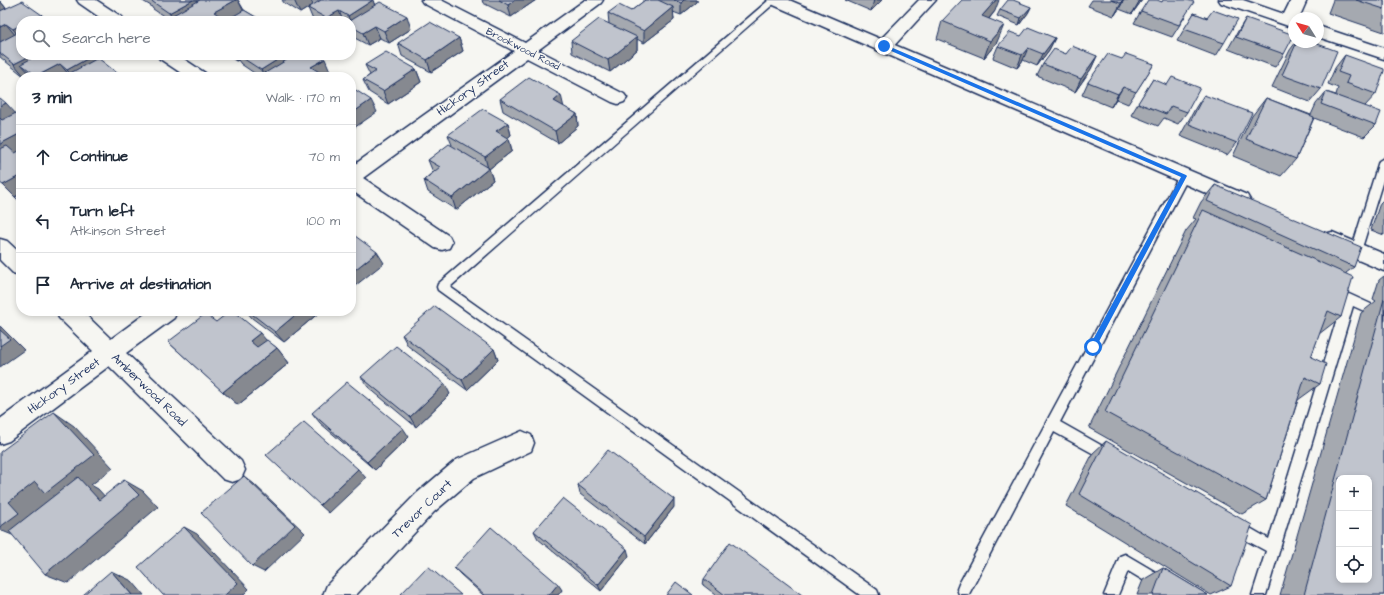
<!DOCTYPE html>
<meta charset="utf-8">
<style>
:root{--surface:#fff;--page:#f6f6f7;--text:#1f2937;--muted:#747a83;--line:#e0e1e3}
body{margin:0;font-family:"Architects Daughter",sans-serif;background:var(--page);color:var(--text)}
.controls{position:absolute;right:12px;bottom:12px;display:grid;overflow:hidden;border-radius:8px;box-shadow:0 2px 6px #0003}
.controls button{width:36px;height:36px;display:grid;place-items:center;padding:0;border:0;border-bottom:1px solid var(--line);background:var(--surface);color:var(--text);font:20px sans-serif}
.compass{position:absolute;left:1288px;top:12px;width:36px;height:36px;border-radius:50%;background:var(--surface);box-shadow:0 2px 6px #0003;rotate:307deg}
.stop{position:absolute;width:12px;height:12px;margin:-9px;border:3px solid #1a73e8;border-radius:50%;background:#fff}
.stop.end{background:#1a73e8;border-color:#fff;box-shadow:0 1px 4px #0008}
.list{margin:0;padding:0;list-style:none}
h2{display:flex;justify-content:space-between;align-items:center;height:52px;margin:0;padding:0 16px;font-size:17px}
h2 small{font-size:13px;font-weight:400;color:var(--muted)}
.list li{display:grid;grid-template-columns:26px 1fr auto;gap:12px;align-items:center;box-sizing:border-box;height:64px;padding:0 16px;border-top:1px solid var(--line)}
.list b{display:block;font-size:15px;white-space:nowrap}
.list p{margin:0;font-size:13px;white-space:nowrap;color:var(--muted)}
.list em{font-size:13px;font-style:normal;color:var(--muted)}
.icon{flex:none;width:22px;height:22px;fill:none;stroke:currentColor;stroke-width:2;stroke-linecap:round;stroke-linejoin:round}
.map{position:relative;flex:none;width:1384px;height:595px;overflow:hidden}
.search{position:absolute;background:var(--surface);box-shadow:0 2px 6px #0003;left:16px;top:16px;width:340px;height:44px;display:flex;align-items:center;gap:10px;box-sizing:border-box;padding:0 14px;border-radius:16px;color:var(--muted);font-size:15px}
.panel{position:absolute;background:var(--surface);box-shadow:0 2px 6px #0003;left:16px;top:72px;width:340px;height:244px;border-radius:16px}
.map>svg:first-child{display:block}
</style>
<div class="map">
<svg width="1384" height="595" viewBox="0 0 1384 595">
<rect width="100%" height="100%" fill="#f6f6f2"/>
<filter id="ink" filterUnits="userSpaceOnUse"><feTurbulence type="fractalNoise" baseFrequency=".025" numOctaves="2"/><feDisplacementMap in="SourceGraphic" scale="8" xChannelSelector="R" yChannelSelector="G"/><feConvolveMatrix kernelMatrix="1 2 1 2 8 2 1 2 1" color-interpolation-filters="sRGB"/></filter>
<g filter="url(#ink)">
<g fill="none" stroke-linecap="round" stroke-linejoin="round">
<g stroke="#1b2f5e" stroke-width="3">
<path id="service" d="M769,0h9l-328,287 427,303 2,5h-19l-422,-305 -1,-3 1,-3z
M1384,158v19l-23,74 -1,3 -4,1 -4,-1 -1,-3 28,-90z
M1184,172l5,4 -129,246 53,30 2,4 -2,4 -4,2 -4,-2 -51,-28 -85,162h-10l-2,-5 2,-5 220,-408z
M1349,294l35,16v10l-31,-14 -87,289h-14l14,-44 -35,-19 -2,-5 2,-5 5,-2 33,19 74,-240 2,-3z
M1125,554l61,36 2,5h-20l-40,-24 -10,24h-14l16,-39z"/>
</g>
<g stroke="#1b2f5e" stroke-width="3">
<path id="minor" d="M77,0h19l26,17 2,4h-19l-26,-18z
M421,0h20l84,43 60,-43h18l-2,3 -63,47 86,44 3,4 -3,4 -6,2 -6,-2 -85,-44 -164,120 86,58 3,6 -3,6 -7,2 -7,-2 -84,-58v-23l163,-116 -91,-48z
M919,0h17l-46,50 -6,1 -6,-1 -2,-4 2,-4z
M1219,0h24l41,14 7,-14h16l-8,18h-5v10l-73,-25z
M1318,26l66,22v11l-66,-22z
M157,55h21l27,18 3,4h-21l-27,-18z
M0,239l7,2 14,13v22l-8,-3 -13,-13z
M56,311h26l29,28 38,-28h28l-3,7 -48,35 115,108 4,9 -4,9 -9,3 -9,-3 -114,-113 -100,75 -9,3v-25l93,-68 -34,-33z
M522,431l9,4 3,8 -3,8 -57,27 -40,34 -78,83h-33l4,-10 89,-91 40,-34z"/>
</g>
<g stroke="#1b2f5e" stroke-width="3">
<path id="tertiary" d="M767,0h22l458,195 3,5 -3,5 -7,2 -7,-2 -464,-202z
M1332,232l52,22v17l-59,-25 -3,-6 3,-6z"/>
</g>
<use href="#service" fill="#f6f6f2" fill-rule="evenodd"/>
<use href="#minor" fill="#f6f6f2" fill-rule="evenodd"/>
<use href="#tertiary" fill="#f6f6f2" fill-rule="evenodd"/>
</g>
<path fill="#a5a9b0" stroke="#1b2f5e" d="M141,0h97l6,10 18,11h-91l-18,-12 -2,-3z
M282,0h90l3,5 36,24 -22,14 -9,-5 -12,7 -17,-9v-15h-36l-2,-1 -5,-12 -8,5 -16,-10z
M482,0h54l-25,17 -28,-14z
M645,0h52v2l-16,13 -8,-3 1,8 -30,23 -7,-4v11l-27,22 -38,-19 -1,-12 38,-17 -1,-11 23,-2z
M845,0h37l-11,11z
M1092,0h50l-10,14 -13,-5 -5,7 -26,-10z
M1333,0h51v32l-56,-19z
M0,1l6,7 36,7 5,6h-26l76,38 24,17 1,1h-89l-3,-3 -5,3 -25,-20z
M1162,2l24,13 -14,22 -38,-14 7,-12z
M1031,7l-3,6 -9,12 -22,-9 3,-6z
M995,11l-6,8 8,23 -13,16 -47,-19 5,-18z
M1194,13l13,5 17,25 -8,13 -39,-15z
M1246,18l38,36 -9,13 -47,-18 10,-18z
M1021,36l34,2 -6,12 -12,16 -14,-6 -6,8 -24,-10 5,-12z
M459,38l4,13 -32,21 -29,-16 -4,-13z
M1296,42h16l9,47 -11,13 -38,-15 18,-37z
M1066,54l31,2 -6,13 -16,23 -38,-16 6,-12z
M227,55h91l12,16 -7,5v1h-63l-19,-13 -3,-4 -2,1z
M1345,55l31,39 -11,12 11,19 -12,12 -50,-19 -18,41 -15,17 -48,-20 19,-40 14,-18 45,17 5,-11 10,-12 10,3 2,-7 -10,-4 7,-16z
M1122,59l32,5 -26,40 -12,-5 -5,8 -29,-12 6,-13z
M365,65l51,4 5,13 -33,22 -19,-12 -6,-12 7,-5z
M1153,79l34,33 -9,12 -14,-6 -6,8 -27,-11z
M1204,95l33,48 -10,12 -47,-19 16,-29z
M500,99l63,8 14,7 1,12 -20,17 -55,-32z
M508,123l3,12 -4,3 2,1 3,12 -23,18 4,11 -37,30 -28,-18 -4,-12 9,-8 -5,-12 24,-15 -4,-10z
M1215,185l139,82 -8,6 -5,44 -22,17 -8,23 9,27 -22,16 -32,100 -24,14 -153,-86 97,-197 10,-12 -3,-1 8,-16z
M1384,199v36l-13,-5 9,-27z
M1384,276v319h-104l81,-282 15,-12 -3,-2 6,-19z
M246,311h75l-37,31 -32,-24z
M216,322l50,18 11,8 12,15 -51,42 -70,-63z
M402,335l92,14 4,11 -31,30 -59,-44z
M361,377l89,17 -34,33 -48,-40z
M312,413l97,24 -34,33 -55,-47z
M1106,441l125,145 -20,9 -145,-89 27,-53z
M578,485l96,22 -29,37 -65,-50z
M534,531l95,25 -28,35 -63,-52z
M454,568l108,22 -4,5h-75l-23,-21z
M1163,568l45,27h-71l6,-15z
M704,579l98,16h-86l-13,-10z"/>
<path fill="#868990" stroke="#1b2f5e" d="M193,0h15l-35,15 4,6h-2l-6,-8z
M236,0h2l6,12 -16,9h-11l-3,-9z
M294,0h17l2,5 -13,8z
M373,0l4,13 -27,8 -2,-5z
M515,0h21l-25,17 -3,-12z
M684,0h13v2l-16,13v-12z
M874,0h8l-11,11z
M996,0h3l-4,11 -19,23 6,-18z
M1123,0h1l-5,9 -5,7z
M1140,0h2l-10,14z
M0,1l9,11 -9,4z
M673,7l1,13 -30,23v-12z
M1031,7l-3,6 -9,12 2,-7z
M339,11l4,10h-16l-1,-3z
M42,15l5,6h-18z
M407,16l4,13 -22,14 -5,-12z
M6,24l10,12 -16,6v-15z
M21,25v14l-8,-10z
M1004,25l-7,17 -13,16 6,-17z
M375,26l5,12 -12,7 -5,-12z
M637,37v13l-27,22 -2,-12z
M459,38l4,13 -32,21 -4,-12z
M1055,38l-6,12 -12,16 6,-12z
M1028,48l-5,12 -6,8 5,-13z
M32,55h34l-45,9 9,10 -5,3 -11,-13z
M94,55l10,13 -31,9 -6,-7z
M233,55h2l3,5 -2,1z
M285,55h22l-42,18 2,4h-2l-4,-7z
M1097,56l-6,13 -16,23 6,-13z
M325,59l5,12 -7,5v1h-8l-4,-10z
M60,64l10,12 -1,1h-31l-1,-1z
M416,69l5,13 -33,22 -5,-13z
M1123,87l-7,12 -5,8 7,-13z
M561,95l3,13 -10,-7z
M371,100l6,12 -26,18v-16z
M6,103l11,12 -17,10v-19z
M577,114l1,12 -20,17 -3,-12z
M508,123l3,12 -11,9 -4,-13z
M21,133v19l-21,11v-19z
M509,139l3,12 -23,18 4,11 -37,30 -4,-12 36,-29 -3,-12z
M21,175v19l-6,3 -12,-12z
M377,252l7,11 -33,26v-16z
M300,311h21l-37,31 -9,-10z
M0,326l24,24 -24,17z
M260,333l13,15 -10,8 -13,-15z
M277,348l12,15 -51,42 -15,-13z
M494,349l4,11 -31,30 -5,-10z
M445,384l5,10 -34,33 -6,-10z
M54,412l20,14 39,42 -22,17 7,4 21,23 -97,27 -22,-9v-3l9,-25z
M403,428l6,9 -34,33 -8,-8z
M358,469l8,9 -37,35 -9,-8z
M244,476l10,8 51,49 -41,39 -12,-6z
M124,480l19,11 15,16 -90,76 -23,-9z
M674,499v8l-29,37 -1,-7z
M184,527l13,7 52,55 -6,6h-18z
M627,549l2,7 -28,35 -3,-6z
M111,571l21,10 12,14h-12z
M558,584l4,6 -4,5h-9z"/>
<path fill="#c0c4cd" stroke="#1b2f5e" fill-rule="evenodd" d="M150,0h43l-24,13z
M200,0h36l-22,12 9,6 -6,3h-35l-9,-6z
M321,0h52l-25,16 -9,-5 -13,7 -18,-10z
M499,0h16l-7,5z
M645,0h13l15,7 -29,24 -36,-18 11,-8 12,6z
M674,0h10l-3,3z
M962,0h34l-14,16 22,9 -14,16 -48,-20z
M1008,0h5l18,7 -10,11 -21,-8z
M1111,0h12l-3,3z
M1148,0h9l5,2 1,-2h24l7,2 -15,23 -38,-14z
M1356,0h28v9z
M22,1l20,14 -13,6h-8v4l-8,4 -7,-5 -6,3v-16z
M380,2l27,14 -23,15 -9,-5 -12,7 -12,-7v-5h-2z
M244,10l17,10 -1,1h-35z
M1213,10l25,9 -14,24 -40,-14 10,-16 13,5z
M1246,18l48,17 -10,19 -48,-17z
M599,19l38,18 -29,23 -37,-19z
M430,22l29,16 -32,22 -29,-17z
M1028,27l27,11 -12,16 -15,-6 -6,7 -24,-9 12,-14 11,4z
M21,31v24h11l-18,9 -14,-11v-11z
M1297,42h15l25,9 -16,38 -39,-14z
M1072,46l25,10 -16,23 -38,-15 11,-15 12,5z
M386,52l30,17 -33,22 -20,-11 13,-9 -11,-6z
M1108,54l14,5 4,-5 28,10 -18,28 -13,-5 -5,7 -30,-12z
M38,55h56l-27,15 -7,-6 -23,12 -16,-12z
M238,55h47l-24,15z
M295,55h23l7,4 -14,8 10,6 -6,4h-44l-6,-4z
M1345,55l39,14v2l-8,23 -30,-11 3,-7 -11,-4z
M98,58l23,18 -2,1h-56z
M529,77l32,18 -7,6 23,13 -22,17 -55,-32z
M1172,77l28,11 -13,24 -16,-6 -5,8 -28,-11 15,-24 14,6z
M351,87l20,13 -20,14z
M1326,92l55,20 -5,13 -55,-21z
M1204,95l48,18 -15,30 -48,-19z
M0,98l6,5 -6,3z
M1266,98l48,19 -18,42 -50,-20z
M483,109l25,14 -12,8 13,8 -24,18 -37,-22z
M18,112l3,2v19l-21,11v-26l2,2z
M449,144l40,24 -37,30 -28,-18 16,-13 -12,-7z
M7,146l8,7 6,-3v25l-18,10 -3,-2v-34z
M1215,185l146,62 -7,20 -147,-66z
M21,194v9l-6,-6z
M1203,210l150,67 -12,40 -13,-6 -17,46 15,7 -6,20 -15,-7 -39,123 -161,-88z
M351,233l26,19 -26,21z
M1384,299v296h-80zM1339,478h30v102h-30z
M435,306l59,43 -32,31 -60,-45z
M230,311h3l27,22 -10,8 7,6 10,-7 10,8 -54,44 -55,-50 37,-28 11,8z
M248,311h52l-25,21z
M0,330l10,9 -10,7z
M396,346l49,38 -35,33 -49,-40z
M347,382l56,46 -36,34 -55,-49z
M54,412l40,43 -49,38 -10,-11 -26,20 10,11 -19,14v-75z
M304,422l54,47 -38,36 -54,-50z
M1106,441l146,84 -21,61 -152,-92z
M608,450l66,49 -30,38 -66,-52z
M244,476l51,49 -43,41 -51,-53z
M78,477l21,23 25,-20 15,15 -94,79 -36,-43z
M563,498l64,51 -29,36 -64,-54z
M184,527l54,56 -13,12h-62l-25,-28z
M491,527l67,57 -9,11h-64l-31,-27z
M730,542l72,53h-77l-21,-16z
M428,566l33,29h-61z
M1163,568l45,27h-55z
M111,571l21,24h-49z
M676,582l17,13h-27z"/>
</g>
<path fill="#1a73e8" d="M882,45h4l300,130 1,1 -92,173h-5l-1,-2 92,-170 -299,-130z"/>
<g text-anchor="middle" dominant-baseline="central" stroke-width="3" stroke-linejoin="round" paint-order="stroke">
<g font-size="10" fill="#1b2f5e" stroke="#f6f6f2">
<text transform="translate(523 49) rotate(27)">Brookwood Road</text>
</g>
<g font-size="12" fill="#1b2f5e" stroke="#f6f6f2">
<text transform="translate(473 88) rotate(-36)">Hickory Street</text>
<text transform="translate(64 386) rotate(-36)">Hickory Street</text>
<text transform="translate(149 390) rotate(44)">Amberwood Road</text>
<text transform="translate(422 509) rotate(-44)">Trevor Court</text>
</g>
</g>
</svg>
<div class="controls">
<button>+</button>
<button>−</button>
<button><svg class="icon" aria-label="locate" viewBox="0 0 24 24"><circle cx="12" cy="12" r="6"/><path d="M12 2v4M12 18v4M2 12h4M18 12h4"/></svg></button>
</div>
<svg class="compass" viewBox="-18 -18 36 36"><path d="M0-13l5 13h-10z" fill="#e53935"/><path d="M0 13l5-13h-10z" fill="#747a83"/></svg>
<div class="stop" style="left:1093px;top:347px"></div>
<div class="stop end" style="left:884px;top:46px"></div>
<div class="search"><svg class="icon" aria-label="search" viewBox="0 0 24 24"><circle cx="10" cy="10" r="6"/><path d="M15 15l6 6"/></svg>Search here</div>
<section class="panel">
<h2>3 min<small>Walk · 170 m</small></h2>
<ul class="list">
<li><svg class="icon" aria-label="ahead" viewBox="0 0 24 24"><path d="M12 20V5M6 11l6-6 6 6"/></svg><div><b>Continue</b></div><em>70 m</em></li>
<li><svg class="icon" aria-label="left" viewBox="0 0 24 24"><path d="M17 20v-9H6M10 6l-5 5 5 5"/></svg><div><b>Turn left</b><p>Atkinson Street</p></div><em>100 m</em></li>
<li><svg class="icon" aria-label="arrive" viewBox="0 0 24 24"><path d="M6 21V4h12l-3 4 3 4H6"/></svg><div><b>Arrive at destination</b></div></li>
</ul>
</section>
</div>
